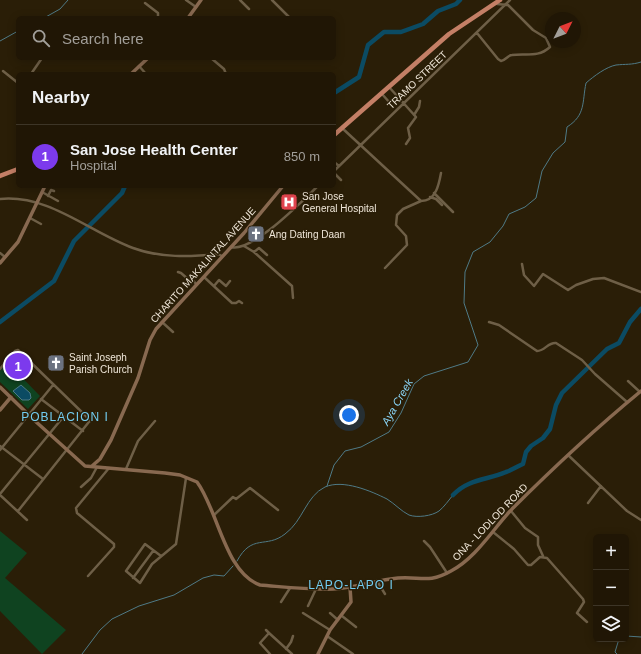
<!DOCTYPE html>
<meta charset="utf-8">
<style>
:root{--surface:#201605;--page:#2d2313;--text:#f1f3f6;--muted:#a29f9a;--line:#3d3527;--accent:#7c3aed}
body{margin:0;font-family:Helvetica,sans-serif;background:var(--page);color:var(--text)}
.controls{position:absolute;right:12px;bottom:12px;display:grid;overflow:hidden;border-radius:6px;box-shadow:0 2px 10px #0003}
.controls button{width:36px;height:36px;display:grid;place-items:center;padding:0;border:0;border-bottom:1px solid var(--line);background:var(--surface);color:var(--text);font:20px sans-serif}
.compass{position:absolute;left:545px;top:12px;width:36px;height:36px;border-radius:50%;background:var(--surface);box-shadow:0 2px 10px #0003;rotate:48deg}
.you{position:absolute;left:349px;top:415px;width:14px;height:14px;margin:-10px;border:3px solid #fff;border-radius:50%;background:#1a73e8;box-shadow:0 0 0 6px #1a73e833}
.badge{display:grid;place-items:center;width:26px;height:26px;border-radius:50%;background:var(--accent);color:#fff;font-size:13px;font-weight:700}
.pin{position:absolute;translate:-50% -50%;border:2px solid #fff;box-shadow:0 1px 4px #0006}
.list{margin:0;padding:0;list-style:none}
h2{display:flex;justify-content:space-between;align-items:center;height:52px;margin:0;padding:0 16px;font-size:17px}
h2 small{font-size:13px;font-weight:400;color:var(--muted)}
.list li{display:grid;grid-template-columns:26px 1fr auto;gap:12px;align-items:center;box-sizing:border-box;height:64px;padding:0 16px;border-top:1px solid var(--line)}
.list b{display:block;font-size:15px;white-space:nowrap}
.list p{margin:0;font-size:13px;white-space:nowrap;color:var(--muted)}
.list em{font-size:13px;font-style:normal;color:var(--muted)}
.icon{flex:none;width:22px;height:22px;fill:none;stroke:currentColor;stroke-width:2;stroke-linecap:round;stroke-linejoin:round}
.map{position:relative;flex:none;width:641px;height:654px;overflow:hidden}
.search{position:absolute;background:var(--surface);box-shadow:0 2px 10px #0003;left:16px;top:16px;width:320px;height:44px;display:flex;align-items:center;gap:10px;box-sizing:border-box;padding:0 14px;border-radius:6px;color:var(--muted);font-size:15px}
.panel{position:absolute;background:var(--surface);box-shadow:0 2px 10px #0003;left:16px;top:72px;width:320px;height:116px;border-radius:6px}
.map>svg:first-child{display:block}
</style>
<div class="map">
<svg width="641" height="654" viewBox="0 0 641 654">
<rect width="100%" height="100%" fill="#2a1e07"/>
<path fill="#0f4320" d="M7,362l33,34 -12,13 -28,-27v-11z
M0,531l27,22 -22,25 61,52 -24,24 -42,-43z"/>
<path fill="#0b4b63" stroke="#4f7a86" d="M21,385l9,8 1,5 -2,2h-7l-9,-9z"/>
<g fill="none" stroke-linecap="round" stroke-linejoin="round">
<path stroke="#4f7a86" stroke-width="1" d="M44,18l16,-9 8,-9
M0,41l18,-10
M327,486l7,-21 11,-14 16,-4 28,-15 12,-19 13,-29 10,-8 44,-14 10,-17 -14,-42 1,-31 8,-20 17,-10 13,-16 6,-12 16,-7 11,-9 6,-27 11,-18 12,-11 2,-15c19,-12 15,-25 19,-44 8,-7 20,-16 30,-18 9,-1 16,0 25,-3
M237,561c15,-28 29,-12 48,-27 18,-13 21,-38 40,-47 18,-8 46,4 62,12 8,5 14,12 22,16 8,3 23,1 30,-4 5,-4 10,-11 14,-16
M626,636l15,1
M82,654l18,-24 12,-11 27,-13 35,-11 29,-17 11,-3 10,1 9,-10
M617,654l-2,-2 4,-13"/>
<path stroke="#0b4b63" stroke-width="4.5" d="M334,93l25,-16 9,-32 16,-13h17l22,-8 15,-13 18,-7 4,-4
M0,322l54,-41 20,-40 48,-48 3,-7
M453,495c15,-16 34,-15 53,-23 6,-2 12,-6 17,-8l3,-12 5,-6 12,-8 7,-9 6,-24 6,-12 45,-44 12,-6 11,-21 11,-13"/>
<path stroke="#6e5f47" stroke-width="2.5" d="M186,0l10,7
M240,0l9,9
M272,0l18,18
M145,3l13,10v5
M477,33l21,26 3,2c5,-1 7,-6 11,-6 14,-2 26,3 38,-8l-4,-9 -13,-8 -25,-25 -11,-1
M211,58l13,11 2,5
M139,66l7,8
M3,71l15,12
M31,74l11,-16
M389,87l27,30 -8,11 2,10 -4,6
M382,94l8,9
M414,115l5,-8 1,-6
M342,128l79,73c15,0 18,-17 20,-28
M334,162l5,4
M334,171l176,-171
M334,173l7,7
M42,192l16,9
M434,193l19,19
M48,196l3,-6 3,1
M430,197l6,2 6,6
M0,199c49,-5 89,33 133,49 28,10 56,9 85,6l4,2
M30,218l11,6
M272,229l3,5 -3,3
M244,246l10,6 38,34 1,12
M231,247c21,6 71,-46 87,-61
M254,252l5,-4 8,7
M0,253l5,4
M522,264l2,11 10,11 9,-12 25,16 8,-5 17,-6 11,-1 37,14
M385,268l22,-23 -1,-9 -10,-11 1,-10 6,-6 18,-8
M178,272l3,1 8,7 3,-1 4,5
M204,277l28,26h4l3,-2 3,2
M214,286l5,-6 7,6 4,-5
M162,322l11,10
M489,322l10,3 38,26c8,0 11,-9 19,-8l26,17 13,14 32,28
M0,369l15,-18 3,-1 73,71
M628,381l12,11
M41,399l42,32
M0,446l43,33
M0,450l53,-65
M568,455l59,56 14,9
M126,469l12,-28 17,-20
M81,487l10,-9 6,-11
M0,494l64,-78
M0,495l27,25
M588,503l13,-17
M18,511l78,-98
M511,511l14,17 13,9v8l5,11
M214,515l19,-18 3,2 14,-11 28,22
M493,532l21,17 14,16h3l9,-8 7,1 36,41 1,3 -7,11 10,9
M424,541l6,6 17,26
M161,556l-16,-12 -19,27 14,12 12,-19 24,-20 10,-66
M88,576l26,-29v-3l-37,-31 -1,-5 33,-40
M133,578l20,-27
M377,581l8,13
M281,602l9,-14
M308,606l8,-17
M303,613l27,17
M330,613l8,7
M342,616l14,11
M266,630l3,3
M327,636l26,18
M286,649l5,-7 2,-6
M270,654l-10,-11 9,-10 23,21"/>
<path stroke="#886950" stroke-width="3.5" d="M188,18l13,-18
M131,74l17,-16
M0,263l18,-21 27,-56
M0,387l34,33 51,46 80,7 15,2 17,7c21,28 28,91 63,103 25,2 49,5 73,4 22,-1 43,-9 65,-11 22,-2 30,6 53,-7 25,-13 42,-42 61,-62 41,-41 84,-81 129,-118
M0,410l11,-13
M92,466l8,-7 11,-19 27,-62 12,-38 6,-11 88,-96 39,-47
M318,654l12,-24 21,-28 -1,-15"/>
<path stroke="#c47f66" stroke-width="4.5" d="M334,135l115,-101 51,-34
M0,176l18,-7"/>
</g>
<defs>
<g id="hospital-square" transform="scale(0.9)"><rect x="-9" y="-9" width="18" height="18" rx="4" fill="#e0444e" stroke="#2a1e07"/><path d="M-5-5h3v3.5h4V-5h3V5h-3V1.5h-4V5h-3Z" fill="#fff"/></g>
<g id="church-square" transform="scale(0.9)"><rect x="-9" y="-9" width="18" height="18" rx="4" fill="#6b7280" stroke="#2a1e07"/><path d="M-1.2-6h2.4v3.5h3.3v2.4h-3.3V6h-2.4V-.1h-3.3v-2.4h3.3Z" fill="#fff"/></g>
</defs>
<g fill-rule="evenodd">
<use href="#hospital-square" x="289" y="202"/>
<use href="#church-square" x="256" y="234"/>
<use href="#church-square" x="56" y="363"/>
</g>
<g text-anchor="middle" dominant-baseline="central" stroke-width="3" stroke-linejoin="round" paint-order="stroke">
<g font-size="10" fill="#efe6d8" stroke="#2a1e07">
<text transform="translate(417 80) rotate(-44)">TRAMO STREET</text>
<text transform="translate(203 265) rotate(-48)">CHARITO MAKALINTAL AVENUE</text>
<text transform="translate(490 522) rotate(-46)">ONA - LODLOD ROAD</text>
</g>
<g font-size="10" fill="#efe6d8" stroke="#2a1e07" text-anchor="start">
<text x="302" y="196">San Jose<tspan x="302" dy="12">General Hospital</tspan></text>
<text x="269" y="234">Ang Dating Daan</text>
<text x="69" y="357">Saint Joseph<tspan x="69" dy="12">Parish Church</tspan></text>
</g>
<g font-size="11" font-style="italic" fill="#8bd7fa" stroke="#2a1e07">
<text transform="translate(397 402) rotate(-60)">Aya Creek</text>
</g>
<g font-size="12" letter-spacing="1" fill="#72ccf0" stroke="#2a1e07">
<text x="65" y="417">POBLACION I</text>
<text x="351" y="585">LAPO-LAPO I</text>
</g>
</g>
</svg>
<div class="controls">
<button>+</button>
<button>−</button>
<button><svg class="icon" aria-label="layers" viewBox="0 0 24 24"><path d="M12 4l9 5-9 5-9-5zM3 14l9 5 9-5"/></svg></button>
</div>
<svg class="compass" viewBox="-18 -18 36 36"><path d="M0-13l5 13h-10z" fill="#e53935"/><path d="M0 13l5-13h-10z" fill="#a29f9a"/></svg>
<div class="you"></div>
<div class="pin badge" style="left:18px;top:366px">1</div>
<div class="search"><svg class="icon" aria-label="search" viewBox="0 0 24 24"><circle cx="10" cy="10" r="6"/><path d="M15 15l6 6"/></svg>Search here</div>
<section class="panel">
<h2>Nearby<small></small></h2>
<ul class="list">
<li><span class="badge">1</span><div><b>San Jose Health Center</b><p>Hospital</p></div><em>850 m</em></li>
</ul>
</section>
</div>
